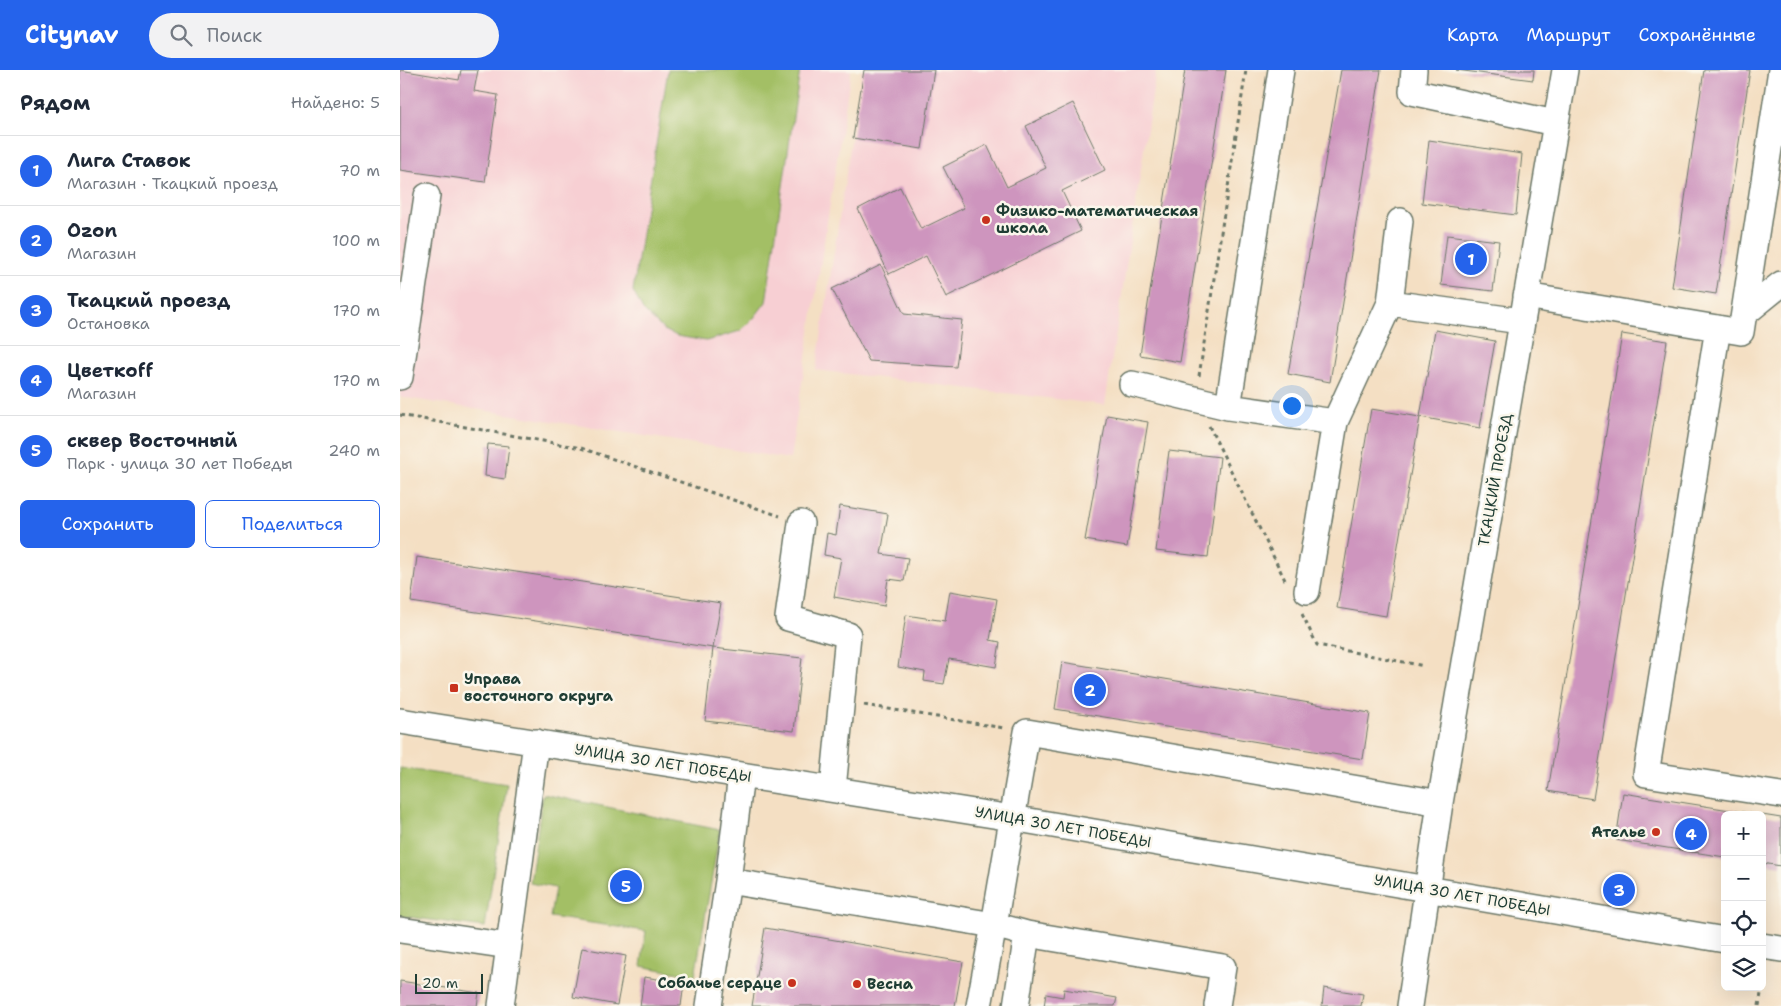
<!DOCTYPE html>
<html lang="ru">
<meta charset="utf-8">
<style>
:root{--surface:#fff;--page:#f2f2f3;--text:#1f2937;--muted:#747a83;--line:#e0e1e3;--accent:#2563eb}
body{margin:0;font-family:"Shantell Sans",sans-serif;background:var(--page);color:var(--text)}
.controls{position:absolute;right:15px;bottom:15px;display:grid;overflow:hidden;border-radius:8px;box-shadow:0 5px 20px #0002}
.controls button{width:45px;height:45px;display:grid;place-items:center;padding:0;border:0;border-bottom:1px solid var(--line);background:var(--surface);color:var(--text);font:25px sans-serif}
.scale{position:absolute;left:15px;bottom:12px;width:68px;box-sizing:border-box;padding-left:5px;border:2px solid #1f3d34;border-top:0;font-size:14px;line-height:18px;white-space:nowrap;color:#1f3d34;-webkit-text-stroke:4px #fbf7ec;paint-order:stroke}
.you{position:absolute;left:891px;top:335px;width:18px;height:18px;margin:-12px;border:4px solid #fff;border-radius:50%;background:#1a73e8;box-shadow:0 0 0 8px #1a73e833}
.badge{display:grid;place-items:center;width:32px;height:32px;border-radius:50%;background:var(--accent);color:#fff;font-size:16px;font-weight:700}
.pin{position:absolute;translate:-50% -50%;border:2px solid #fff;box-shadow:0 1px 5px #0006}
.list{margin:0;padding:0;list-style:none}
h2{display:flex;justify-content:space-between;align-items:center;height:65px;margin:0;padding:0 20px;font-size:21px}
h2 small{font-size:16px;font-weight:400;color:var(--muted)}
.list li{display:grid;grid-template-columns:32px 1fr auto;gap:15px;align-items:center;box-sizing:border-box;height:70px;padding:0 20px;border-top:1px solid var(--line)}
.list b{display:block;font-size:19px;white-space:nowrap}
.list p{margin:0;font-size:16px;white-space:nowrap;color:var(--muted)}
.list em{font-size:16px;font-style:normal;color:var(--muted)}
.actions{display:flex;gap:10px;padding:15px 20px}
.actions a{flex:1;padding:11px 0;border:1px solid var(--accent);border-radius:8px;text-align:center;font-size:18px;color:var(--accent)}
.actions .main{background:var(--accent);color:#fff}
.icon{flex:none;width:28px;height:28px;fill:none;stroke:currentColor;stroke-width:2;stroke-linecap:round;stroke-linejoin:round}
.map{position:relative;flex:none;width:1381px;height:936px;overflow:hidden}
header{display:flex;align-items:center;gap:30px;box-sizing:border-box;height:70px;padding:0 25px;background:var(--accent);color:#fff}
header strong{font-size:24px}
nav{display:flex;gap:28px;margin-inline-start:auto;font-size:18px}
.search{width:350px;height:45px;background:var(--page);display:flex;align-items:center;gap:12px;box-sizing:border-box;padding:0 18px;border-radius:28px;color:var(--muted);font-size:19px}
main{display:flex}
aside{flex:1;background:var(--surface)}
.map>svg:first-child{display:block}
</style>
<header>
<strong>Citynav</strong>
<div class="search"><svg class="icon" aria-label="search" viewBox="0 0 24 24"><circle cx="10" cy="10" r="6"/><path d="M15 15l6 6"/></svg>Поиск</div>
<nav><a>Карта</a><a>Маршрут</a><a>Сохранённые</a></nav>
</header>
<main>
<aside>
<h2>Рядом<small>Найдено: 5</small></h2>
<ul class="list">
<li><span class="badge">1</span><div><b>Лига Ставок</b><p>Магазин · Ткацкий проезд</p></div><em>70 m</em></li>
<li><span class="badge">2</span><div><b>Ozon</b><p>Магазин</p></div><em>100 m</em></li>
<li><span class="badge">3</span><div><b>Ткацкий проезд</b><p>Остановка</p></div><em>170 m</em></li>
<li><span class="badge">4</span><div><b>Цветкоff</b><p>Магазин</p></div><em>170 m</em></li>
<li><span class="badge">5</span><div><b>сквер Восточный</b><p>Парк · улица 30 лет Победы</p></div><em>240 m</em></li>
</ul>
<div class="actions"><a class="main">Сохранить</a><a>Поделиться</a></div>
</aside>
<div class="map">
<svg width="1381" height="936" viewBox="0 0 1381 936">
<rect width="100%" height="100%" fill="#fbf7ec"/>
<filter id="ink" filterUnits="userSpaceOnUse"><feTurbulence type="fractalNoise" baseFrequency=".02" numOctaves="2"/><feDisplacementMap in="SourceGraphic" scale="10" xChannelSelector="R" yChannelSelector="G"/><feConvolveMatrix kernelMatrix="1 2 1 2 8 2 1 2 1" color-interpolation-filters="sRGB"/></filter>
<filter id="wash" filterUnits="userSpaceOnUse"><feTurbulence type="fractalNoise" baseFrequency=".0096" numOctaves="4" result="noise"/><feDisplacementMap in="SourceGraphic" scale="20" xChannelSelector="R" yChannelSelector="G"/><feGaussianBlur stdDeviation="1.12" result="paint"/><feColorMatrix in="noise" values="0 0 0 0 0 0 0 0 0 0 0 0 0 0 0 0 0 1.4 0 .05"/><feComposite in="paint" operator="in"/></filter>
<g filter="url(#wash)">
<rect width="100%" height="100%" fill="#f4dfc3"/>
<path fill="#f7cfd3" d="M0,0h451l-61,389 -390,-62z
M462,0h294l-51,335 -289,-35z"/>
<path fill="#a3bf65" stroke="#617e4c" d="M268,0h132l-34,232 -13,17 -13,12 -34,10 -29,-5 -13,-6 -21,-20 -10,-19z
M0,698l107,16 -22,143 -85,-11z
M143,724l177,36 -25,146 -54,-10 5,-35 -96,-14 5,-29 -25,-5z"/>
<g id="blocks">
<path fill="#ce95be" d="M0,0l59,10 2,-10h17l-4,21 24,4 -13,87 -85,-12z
M464,0h70l-12,79 -69,-11z
M785,0h41l-46,292 -40,-7z
M941,0h40l-51,312 -42,-8z
M1056,0h78l-1,10z
M1304,0h46l-34,224 -44,-7z
M673,33l32,67 -43,21 19,40 -135,66 -20,-41 -37,18 -31,-65 42,-22 21,42 43,-21 -21,-41 44,-22 20,42 39,-19 -20,-42z
M1029,70l93,14 -6,61 -94,-12z
M1047,165l52,6 -6,50 -52,-6z
M481,195l23,49 58,6 -6,47 -87,-6 -37,-72z
M1035,260l60,11 -15,87 -60,-11z
M1222,264l45,7 -74,458 -45,-8z
M971,339l49,8 -34,199 -49,-8z
M707,345l41,7 -21,125 -42,-7z
M88,374l21,2 -4,33 -20,-3z
M769,381l51,6 -12,100 -52,-6z
M440,436l48,8 -7,40 27,4 -4,23 -16,-2 -4,27 -50,-9 7,-39 -17,-3 3,-22 9,2z
M17,487l304,46 -8,45 -302,-46z
M550,521l47,8 -7,41 10,2 -4,25 -47,-8 -5,25 -20,-3 1,-9 -27,-5 8,-52 39,6z
M313,578l89,10 -8,73 -89,-10z
M662,592l308,51 -7,46 -308,-50z
M1223,723l132,21v1h-30v42l-109,-17z
M1362,745l19,3v48l-19,-3z
M365,858l198,34 -8,44h-203z
M182,878l44,8 -9,49 -44,-8z
M244,907l40,6 -3,23h-41z
M0,911l79,12 -2,13h-77z
M924,918l39,6 -2,12h-39z
M664,919l53,9 -2,8h-71l2,-12 17,3z"/>
</g>
</g>
<g filter="url(#ink)">
<use href="#blocks" fill-opacity="0" stroke="#6a7666" stroke-width="1"/>
<g fill="none" stroke-linecap="round" stroke-linejoin="round">
<g stroke="#6a7666" stroke-width="28">
<path id="minor" d="M1014,0l-2,22 143,31
M1126,226l215,36 40,-262
M990,233l10,-82
M1344,244l37,-30
M1318,258l-72,446 135,21
M0,307l27,-181
M732,314l96,23 107,15 55,-119 131,18
M828,337l53,-337
M401,453l-13,95 60,17 -15,154
M907,521l28,-169
M0,651l612,97 713,122
M341,705l-13,106 266,44 33,-193 413,71
M0,860l109,16
M1362,876l19,3
M101,936l35,-264
M309,936l19,-125
M579,936l15,-81 33,9 196,33 -6,39
M616,936l11,-72
M1010,936l30,-203 125,-733"/>
</g>
<path stroke="#6a7666" stroke-width="3" stroke-dasharray="4 4" stroke-linecap="butt" d="M799,306l47,-306
M0,345l181,33 199,68
M809,356l76,154
M902,544l15,31 107,21
M464,635l140,23
M1362,915l3,-14
M1359,936l3,-19"/>
<use href="#minor" stroke="#fff" stroke-width="25"/>
</g>
</g>
<g fill="#c8321e" stroke="#fbf7ec" stroke-width="2">
<circle cx="586" cy="150" r="5"/>
<rect x="49" y="613" width="10" height="10" rx="2.5"/>
<circle cx="1256" cy="762" r="5"/>
<circle cx="392" cy="913" r="5"/>
<circle cx="457" cy="914" r="5"/>
</g>
<g text-anchor="middle" dominant-baseline="central" stroke-width="5" stroke-linejoin="round" paint-order="stroke">
<g font-size="15" font-weight="bold" fill="#1f3d34" stroke="#fbf7ec" text-anchor="start">
<text x="596" y="141">Физико-математическая<tspan x="596" dy="17">школа</tspan></text>
<text x="64" y="609">Управа<tspan x="64" dy="17">восточного округа</tspan></text>
<text x="1246" y="762" text-anchor="end">Ателье</text>
<text x="382" y="913" text-anchor="end">Собачье сердце</text>
<text x="467" y="914">Весна</text>
</g>
<g font-size="15" fill="#1f3d34" stroke="#fbf7ec">
<text transform="translate(1095 410) rotate(-80)">ТКАЦКИЙ ПРОЕЗД</text>
<text transform="translate(263 693) rotate(9)">УЛИЦА 30 ЛЕТ ПОБЕДЫ</text>
<text transform="translate(663 757) rotate(10)">УЛИЦА 30 ЛЕТ ПОБЕДЫ</text>
<text transform="translate(1062 825) rotate(10)">УЛИЦА 30 ЛЕТ ПОБЕДЫ</text>
</g>
</g>
</svg>
<div class="controls">
<button>+</button>
<button>−</button>
<button><svg class="icon" aria-label="locate" viewBox="0 0 24 24"><circle cx="12" cy="12" r="6"/><path d="M12 2v4M12 18v4M2 12h4M18 12h4"/></svg></button>
<button><svg class="icon" aria-label="layers" viewBox="0 0 24 24"><path d="M12 4l9 5-9 5-9-5zM3 14l9 5 9-5"/></svg></button>
</div>
<div class="scale">20 m</div>
<div class="you"></div>
<div class="pin badge" style="left:1071px;top:189px">1</div>
<div class="pin badge" style="left:690px;top:620px">2</div>
<div class="pin badge" style="left:1219px;top:820px">3</div>
<div class="pin badge" style="left:1291px;top:764px">4</div>
<div class="pin badge" style="left:226px;top:816px">5</div>
</div>
</main>
